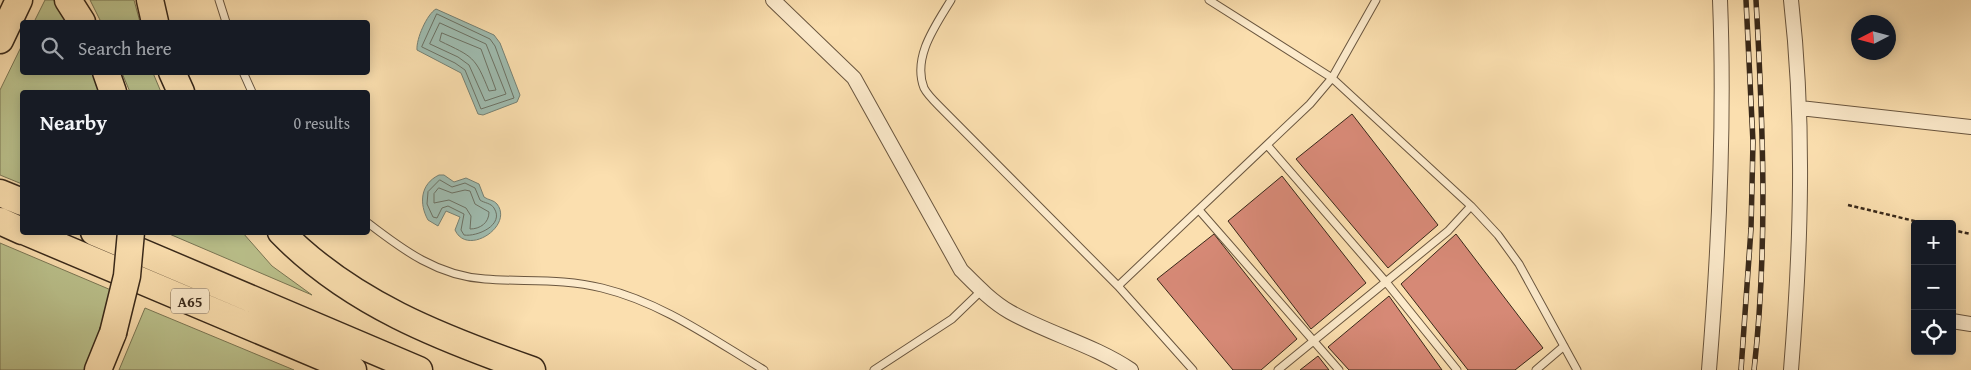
<!DOCTYPE html>
<meta charset="utf-8">
<style>
:root{--surface:#171b24;--page:#242831;--text:#f1f3f6;--muted:#9ea1a6;--line:#363941}
body{margin:0;font-family:"Gentium Book Plus",serif;background:var(--page);color:var(--text)}
.controls{position:absolute;right:15px;bottom:15px;display:grid;overflow:hidden;border-radius:5px;box-shadow:0 2px 12px #0003}
.controls button{width:45px;height:45px;display:grid;place-items:center;padding:0;border:0;border-bottom:1px solid var(--line);background:var(--surface);color:var(--text);font:25px sans-serif}
.compass{position:absolute;left:1851px;top:15px;width:45px;height:45px;border-radius:50%;background:var(--surface);box-shadow:0 2px 12px #0003;rotate:264deg}
.list{margin:0;padding:0;list-style:none}
h2{display:flex;justify-content:space-between;align-items:center;height:65px;margin:0;padding:0 20px;font-size:21px}
h2 small{font-size:16px;font-weight:400;color:var(--muted)}
.icon{flex:none;width:28px;height:28px;fill:none;stroke:currentColor;stroke-width:2;stroke-linecap:round;stroke-linejoin:round}
.map{position:relative;flex:none;width:1971px;height:370px;overflow:hidden}
.search{position:absolute;background:var(--surface);box-shadow:0 2px 12px #0003;left:20px;top:20px;width:350px;height:55px;display:flex;align-items:center;gap:12px;box-sizing:border-box;padding:0 18px;border-radius:5px;color:var(--muted);font-size:19px}
.panel{position:absolute;background:var(--surface);box-shadow:0 2px 12px #0003;left:20px;top:90px;width:350px;height:145px;border-radius:5px}
.map>svg:first-child{display:block}
</style>
<div class="map">
<svg width="1971" height="370" viewBox="0 0 1971 370">
<rect width="100%" height="100%" fill="#fbdfaf"/>
<filter id="stains"><feTurbulence type="fractalNoise" baseFrequency=".004" numOctaves="4"/><feColorMatrix values="0 0 0 0 .2 0 0 0 0 .09 0 0 0 0 .02 0 0 0 .5 -.17"/></filter>
<radialGradient id="worn" r=".72"><stop offset=".6" stop-color="#630" stop-opacity="0"/><stop offset="1" stop-color="#630" stop-opacity=".3"/></radialGradient>
<path fill="#bbc28d" stroke="#7a7654" d="M45,0h9l14,22h-34z
M90,0h44l6,22h-39z
M22,45v27l71,1 7,19h-78v92l-22,-9v-85z
M122,73h31l8,19h-31z
M167,233h76l29,33 40,29z
M0,243l111,47 -10,38 -17,42h-84z
M145,308l149,62h-175z"/>
<path fill="#9fbcb0" stroke="#768174" d="M436,9l58,26 6,8 20,52 -3,7 -34,13 -5,-1 -17,-41 -44,-23c-1,-11 10,-36 19,-41z
M439,175h5l10,7 12,-4 13,6 5,13c4,3 10,3 13,7 17,22 -30,53 -42,26l5,-13 -14,-6 -8,15 -10,-6c-9,-16 -8,-36 11,-45z"/>
<g fill="none" stroke-linecap="round" stroke-linejoin="round">
<path stroke="#6c7265" stroke-width="1" d="M437,14l53,25 5,7 19,52 -33,11 -16,-39 -10,-7 -33,-16z
M440,23l46,21 20,50 -21,7 -16,-36 -11,-8 -28,-13z
M442,33l39,16 15,41 -7,1c-14,-35 -16,-34 -49,-50z
M440,180l12,7 13,-4 10,5 5,12c4,3 11,3 14,8 11,17 -17,29 -30,27l-3,-5 3,-16 -16,-8 -6,2 -5,10 -4,-1 -6,-13 1,-12z
M439,188l13,5 13,-3 5,1 5,13 14,8c0,11 -9,17 -19,17l1,-13 -5,-8 -17,-8 -15,3v-9z"/>
</g>
<path fill="#d68976" stroke="#39291a" d="M1352,114l86,111 -50,43 -92,-109z
M1282,176l84,107 -55,46 -83,-108z
M1214,234l83,105 -36,31h-28l-76,-91z
M1456,234l87,114 -28,22h-47l-67,-86z
M1389,296l53,74h-93l-21,-23z
M1318,356l11,14h-29z"/>
<g fill="none" stroke-linecap="round" stroke-linejoin="round">
<g stroke="#6a563f" stroke-width="9">
<path id="lane" d="M219,0l7,22
M951,0c-15,25 -39,57 -27,88 3,6 10,13 15,18l179,180 75,84
M1209,0l123,78 139,128 27,29 21,29 58,106
M243,72l9,20
M1267,145l119,137 71,88
M1199,210l140,160
M368,223c35,27 70,53 117,56 39,3 79,-1 117,9 61,15 110,51 162,82
M1118,286l192,-182 22,-26 44,-78
M874,370l78,-51 29,-28
M1278,370l170,-139 23,-25
M1536,370l28,-24"/>
</g>
<g stroke="#6a563f" stroke-width="16">
<path id="street" d="M773,0l81,78 107,192c15,15 30,31 49,42 39,22 84,33 121,58
M1791,0c14,123 10,247 0,370
M1800,108l171,19
M1952,321l19,3
M1709,370c10,-123 16,-247 11,-370"/>
</g>
<g stroke="#39291a" stroke-width="29">
<path id="highway" d="M68,0l14,22
M150,0l5,22
M0,40l19,-40
M106,72l7,20
M172,72l9,20
M0,193l22,9
M0,221l22,10
M26,232l327,138
M94,232l325,138
M281,232c69,71 160,106 251,138
M98,370l15,-37"/>
</g>
<path stroke="#39291a" stroke-width="2.5" stroke-dasharray="4 2.5" stroke-linecap="butt" d="M1848,205l79,19
M1952,230l19,4"/>
<use href="#lane" stroke="#fceacb" stroke-width="7"/>
<use href="#street" stroke="#fceacb" stroke-width="14"/>
<use href="#highway" stroke="#fbdfaf" stroke-width="26"/>
<g stroke="#39291a" stroke-width="5.5">
<path id="rail" d="M1741,370l10,-141 2,-87 -7,-142
M1754,370c14,-123 9,-247 2,-370"/>
</g>
<use href="#rail" stroke="#fceacb" stroke-width="4" stroke-dasharray="11" stroke-linecap="butt"/>
<g stroke="#39291a" stroke-width="29" stroke-linecap="butt">
<path id="highway-bridge" d="M113,333l14,-57 4,-44"/>
</g>
<use href="#highway-bridge" stroke="#fbdfaf" stroke-width="26"/>
</g>
<g text-anchor="middle" dominant-baseline="central" stroke-width="4" stroke-linejoin="round" paint-order="stroke">
<rect fill="#fceacb" stroke="#74634f" stroke-width="1" x="171" y="288.5" width="38" height="25" rx="4"/>
<g font-size="15" font-weight="bold" fill="#39291a">
<text x="190" y="301">Α65</text>
</g>
</g>
<rect width="100%" height="100%" filter="url(#stains)"/>
<rect width="100%" height="100%" fill="url(#worn)"/>
</svg>
<div class="controls">
<button>+</button>
<button>−</button>
<button><svg class="icon" aria-label="locate" viewBox="0 0 24 24"><circle cx="12" cy="12" r="6"/><path d="M12 2v4M12 18v4M2 12h4M18 12h4"/></svg></button>
</div>
<svg class="compass" viewBox="-18 -18 36 36"><path d="M0-13l5 13h-10z" fill="#e53935"/><path d="M0 13l5-13h-10z" fill="#9ea1a6"/></svg>
<div class="search"><svg class="icon" aria-label="search" viewBox="0 0 24 24"><circle cx="10" cy="10" r="6"/><path d="M15 15l6 6"/></svg>Search here</div>
<section class="panel">
<h2>Nearby<small>0 results</small></h2>
<ul class="list">
</ul>
</section>
</div>
